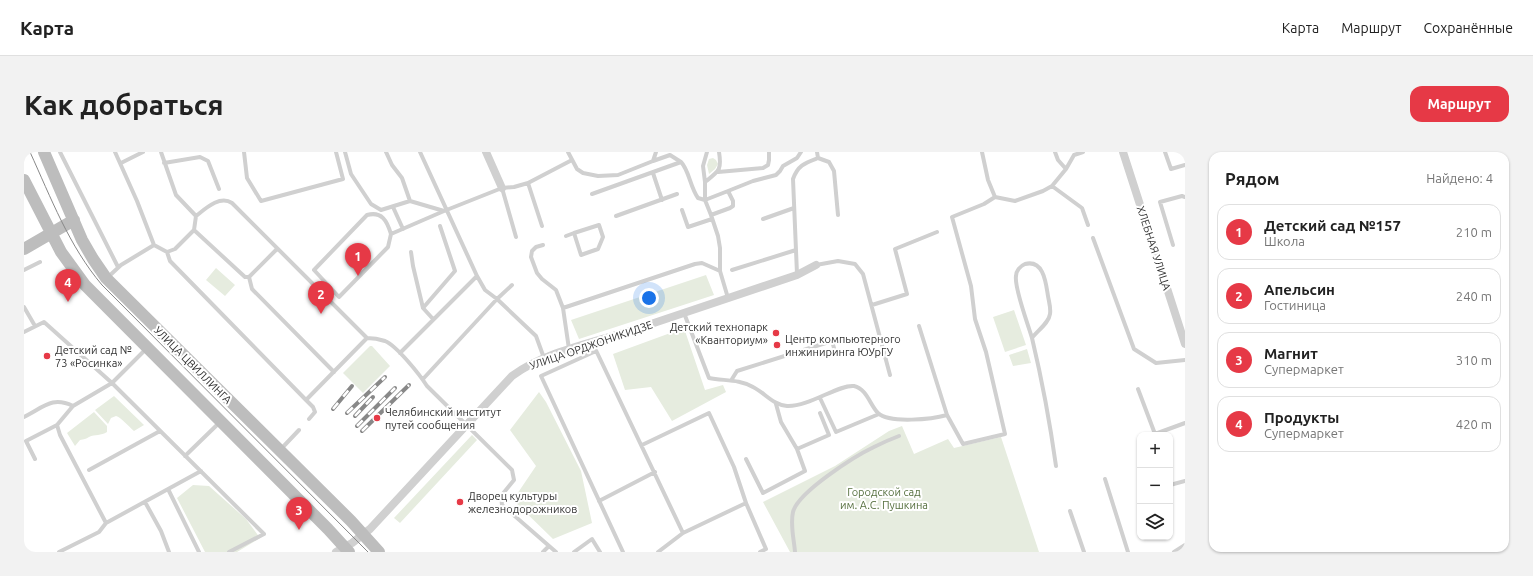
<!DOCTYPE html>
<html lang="ru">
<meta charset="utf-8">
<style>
:root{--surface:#fff;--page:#f2f2f2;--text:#222;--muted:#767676;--line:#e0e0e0;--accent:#e63946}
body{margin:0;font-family:Ubuntu,sans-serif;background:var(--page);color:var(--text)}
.controls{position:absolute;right:12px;bottom:12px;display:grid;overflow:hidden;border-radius:8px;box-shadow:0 1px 3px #0004}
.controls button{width:36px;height:36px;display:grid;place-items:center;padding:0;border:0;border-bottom:1px solid var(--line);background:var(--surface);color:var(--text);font:20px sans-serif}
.you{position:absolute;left:625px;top:146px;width:14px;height:14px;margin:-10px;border:3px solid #fff;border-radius:50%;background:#1a73e8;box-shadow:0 0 0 6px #1a73e833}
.badge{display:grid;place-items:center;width:26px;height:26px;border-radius:50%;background:var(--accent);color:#fff;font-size:13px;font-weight:700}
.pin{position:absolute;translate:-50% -33px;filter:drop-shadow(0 1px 2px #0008)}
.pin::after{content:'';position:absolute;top:21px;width:14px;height:12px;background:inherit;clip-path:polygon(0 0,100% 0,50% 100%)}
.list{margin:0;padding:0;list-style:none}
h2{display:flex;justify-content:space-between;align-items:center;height:52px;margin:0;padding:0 16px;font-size:17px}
h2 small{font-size:13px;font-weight:400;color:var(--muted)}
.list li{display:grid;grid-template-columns:26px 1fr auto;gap:12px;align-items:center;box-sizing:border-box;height:56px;margin:0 8px 8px;padding:0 8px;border:1px solid var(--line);border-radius:12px}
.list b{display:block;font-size:15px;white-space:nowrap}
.list p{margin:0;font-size:13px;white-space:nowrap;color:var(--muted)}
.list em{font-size:13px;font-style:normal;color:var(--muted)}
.icon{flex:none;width:22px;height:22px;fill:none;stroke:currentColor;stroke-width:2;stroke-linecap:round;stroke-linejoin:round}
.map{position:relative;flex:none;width:1161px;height:400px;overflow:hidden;border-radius:12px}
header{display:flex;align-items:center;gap:24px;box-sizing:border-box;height:56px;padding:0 20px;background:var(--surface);border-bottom:1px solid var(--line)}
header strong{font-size:19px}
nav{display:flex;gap:22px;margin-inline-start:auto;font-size:14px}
.intro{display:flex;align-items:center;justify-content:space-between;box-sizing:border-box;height:96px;padding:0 24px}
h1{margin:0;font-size:28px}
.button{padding:10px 18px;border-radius:12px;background:var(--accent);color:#fff;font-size:14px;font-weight:700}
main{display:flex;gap:24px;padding:0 24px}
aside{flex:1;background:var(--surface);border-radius:12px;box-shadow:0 1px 3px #0004}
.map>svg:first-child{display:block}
</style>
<header>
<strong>Карта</strong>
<nav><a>Карта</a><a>Маршрут</a><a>Сохранённые</a></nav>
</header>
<div class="intro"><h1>Как добраться</h1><a class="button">Маршрут</a></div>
<main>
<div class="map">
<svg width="1161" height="400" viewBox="0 0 1161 400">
<rect width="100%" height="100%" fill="#fff"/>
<path fill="#e6ecdf" d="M689,6l3,2 2,4 -3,5 -6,5 -2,-9 2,-6z
M192,116l19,17 -10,11 -19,-16z
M682,123l8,20 -135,44 -8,-19z
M990,158l12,35 -21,7 -12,-35z
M660,176l21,62 18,-5 3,7 -54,29 -21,-34 -26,3 -12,-36z
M346,194h2l18,20 -27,27 -20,-20z
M1003,197l4,14 -18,3 -4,-11z
M515,240l7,10 35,69 11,52 -39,16 -40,-39 23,-34 -26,-36z
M90,244l30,29 -10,6c-5,-4 -13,-14 -18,-15l-5,2 -3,6 -13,-14z
M70,260l13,14v6c-6,4 -12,2 -18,5 -3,2 -5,2 -9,3l-5,6 -8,-13z
M878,274l12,28 34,-15 6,9 47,-11 38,115h-249l-27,-50 72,-36 54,-35z
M448,283l5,5 -77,83 -6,-5z
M169,333l16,1 37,33 14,19 -23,14h-32l-28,-54z"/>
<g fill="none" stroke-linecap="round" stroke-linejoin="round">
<path stroke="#d0d0d0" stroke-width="4" d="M36,0l58,115
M91,0l22,49 17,44 13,7 3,9 136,139 61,-62
M137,0l15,43 20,21
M220,0l3,26 14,23 82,-22 -7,-27
M321,0l6,22 20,30 10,6 29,-9 34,10 58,-23 12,-1 14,-4 44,-23
M362,0l6,13 10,13 8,23
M396,0l57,124 8,14 12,9 39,37 8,22
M544,0l9,17 6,4 15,3 20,-1 35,-14 3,-9
M958,0l6,28 7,17 20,4 28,-10 9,-5 14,-17 8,-14 9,-3
M1031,0l3,8 8,9
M1141,0l6,17 14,-4
M794,6l11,4 5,9 4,44
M629,9l17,-6 11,7
M97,11l22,-11
M140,11l36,-6 8,4 11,28
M694,20l45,-4 5,-3 1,-5v-8
M629,21l9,27
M681,30l-2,-16 4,-14
M504,31l14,43
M1028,34l30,22 6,17
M478,36l14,49
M704,39l25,-10 23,-6 4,-4 3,-5 14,-8 4,-6
M568,42l89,-32c8,8 9,25 17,36l7,2 23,-9 5,10v5l-3,2 -19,7 7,21 2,12v23l8,27
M369,55l10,22
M658,58l6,17 24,-8
M687,63l-6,-15v-18c14,-11 17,-12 14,-30
M592,64l61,-22
M739,67l31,-11
M170,78l51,47h4l3,12 82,83
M367,82c-4,-13 -9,-23 -24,-19l-53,55 25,27 49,-50 3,-13 53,-23
M542,84l8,-3 7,22 17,-6 5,-12 -4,-12 -25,8
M1069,86l41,111 22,14 29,-3
M519,93l-7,2 -4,4 -1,6 6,16 5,6 14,11 7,18
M1149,93l-13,-43 22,-6 3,1
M143,100l8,-3 19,-19 2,-14c10,-8 24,-21 36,-13l135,135c6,0 12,1 18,3 12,5 35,34 42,45l85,84 2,10 -13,16 1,9 54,47
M387,100l2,14 10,42 10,11
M792,113l22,-4 17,3 8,10 27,101
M0,118l16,-8
M708,118l64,-20
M773,122l-4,-95c5,-14 12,-16 25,-21l-1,-6
M225,125l28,-28
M83,126l14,-13 33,-20
M848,153l35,-11 -12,-45 42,-17
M0,155l11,19
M399,156l32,-37 -15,-45
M660,161l25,65c15,3 30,1 44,9 12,6 20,18 34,19 22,1 52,-22 67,-20 13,3 16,19 24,27 12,11 55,6 69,2
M895,174l28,89 16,29 42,-10 -19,-82 -11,-33 -4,-33 -19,-69 32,-13 11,-7
M0,180l20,-10 68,61 152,151 -35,18
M1008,186c5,-7 17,-15 18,-24 1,-6 -1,-12 -2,-18 -2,-12 -4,-37 -23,-32 -5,2 -9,7 -9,12 -2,12 12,48 16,62 10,42 18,85 24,128
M568,190l91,191 63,-30 20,46 -6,3
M123,196l-35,35 -39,23 -16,19 3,10 46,88 95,-52
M545,197l-6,-41 132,-44 7,-1 18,8
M572,199l-55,25 82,176
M376,201l77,-77
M399,227l74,-80 15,-14
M708,227l5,-8 95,-30 4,14
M1114,237l17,45 30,-11
M796,246l16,34 43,-18
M282,248l7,7 2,5 -6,7
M0,265c20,-10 28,-21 49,-11
M618,293l67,-32 25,54 12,36
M257,297l18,-19
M773,297l32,-14 -9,-22
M161,304l34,-33
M11,307l-9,-18 31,-16
M722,307l17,34 42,-22 -8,-22 -16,-27 -5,-18
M65,318l71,-39
M1081,327l23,73
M1146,333l15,-4
M144,337l31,63
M575,349l56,-29
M121,350l16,29 8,21
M1046,359l14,41
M35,400l40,-20 7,-9
M519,400l6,-6
M550,400l18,-13 8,13
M634,400l25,-19
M771,400c-1,-13 -5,-27 -2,-40 5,-20 62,-56 81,-65 8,-4 17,-8 25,-11
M1150,400l11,-7"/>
<path stroke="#d0d0d0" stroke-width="8" d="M462,0l16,36
M1099,0l62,192
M312,400l16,-9 18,-14 142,-153c34,-25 84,-34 124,-47 54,-18 107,-36 161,-54l19,-10"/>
<path stroke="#bdbdbd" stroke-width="12" d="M20,0l38,88 11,19 13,19 245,243 28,31
M0,28l37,72 24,33 243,244 21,23
M0,97l50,-29"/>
<path stroke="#888" stroke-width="1" d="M6,0c21,46 39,94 72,133l266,267"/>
<g stroke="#888" stroke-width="4">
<path id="rail" d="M309,257l19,-23
M323,261l38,-36
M331,264l18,-19
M333,274l38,-38
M338,279l47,-46"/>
</g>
<use href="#rail" stroke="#fff" stroke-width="2.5" stroke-dasharray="8" stroke-linecap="butt"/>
</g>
<g fill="#e63946" stroke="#fff" stroke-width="1.5">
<circle cx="752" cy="181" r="4"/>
<circle cx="753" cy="193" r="4"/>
<circle cx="23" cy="204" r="4"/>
<circle cx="353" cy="266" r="4"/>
<circle cx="436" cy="350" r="4"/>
</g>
<g text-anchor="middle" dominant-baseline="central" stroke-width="4" stroke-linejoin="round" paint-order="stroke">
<g font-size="11" fill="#333" stroke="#fff">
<text transform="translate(1130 96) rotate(72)">ХЛЕБНАЯ УЛИЦА</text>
<text transform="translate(567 193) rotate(-19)">УЛИЦА ОРДЖОНИКИДЗЕ</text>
<text transform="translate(169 213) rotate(45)">УЛИЦА ЦВИЛЛИНГА</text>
</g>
<g font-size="11" fill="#333" stroke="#fff" text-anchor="start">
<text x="744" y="175" text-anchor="end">Детский технопарк<tspan x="744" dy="13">«Кванториум»</tspan></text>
<text x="761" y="187">Центр компьютерного<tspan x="761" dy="13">инжиниринга ЮУрГУ</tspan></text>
<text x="31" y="198">Детский сад №<tspan x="31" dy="13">73 «Росинка»</tspan></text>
<text x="361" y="260">Челябинский институт<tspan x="361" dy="13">путей сообщения</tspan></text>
<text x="444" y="344">Дворец культуры<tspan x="444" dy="13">железнодорожников</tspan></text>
</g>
<g font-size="11" fill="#56703f" stroke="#fff">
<text x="860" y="340">Городской сад<tspan x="860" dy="13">им. А.С. Пушкина</tspan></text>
</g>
</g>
</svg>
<div class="controls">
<button>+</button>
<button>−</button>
<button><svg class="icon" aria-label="layers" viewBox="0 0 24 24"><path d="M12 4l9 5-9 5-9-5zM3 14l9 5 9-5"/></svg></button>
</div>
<div class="you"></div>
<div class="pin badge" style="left:334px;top:124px">1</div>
<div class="pin badge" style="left:297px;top:162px">2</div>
<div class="pin badge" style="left:275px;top:378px">3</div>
<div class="pin badge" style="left:44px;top:150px">4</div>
</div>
<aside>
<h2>Рядом<small>Найдено: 4</small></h2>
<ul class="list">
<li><span class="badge">1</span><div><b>Детский сад №157</b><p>Школа</p></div><em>210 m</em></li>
<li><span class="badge">2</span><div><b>Апельсин</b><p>Гостиница</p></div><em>240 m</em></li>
<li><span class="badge">3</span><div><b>Магнит</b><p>Супермаркет</p></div><em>310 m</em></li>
<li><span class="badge">4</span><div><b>Продукты</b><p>Супермаркет</p></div><em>420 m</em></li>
</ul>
</aside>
</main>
